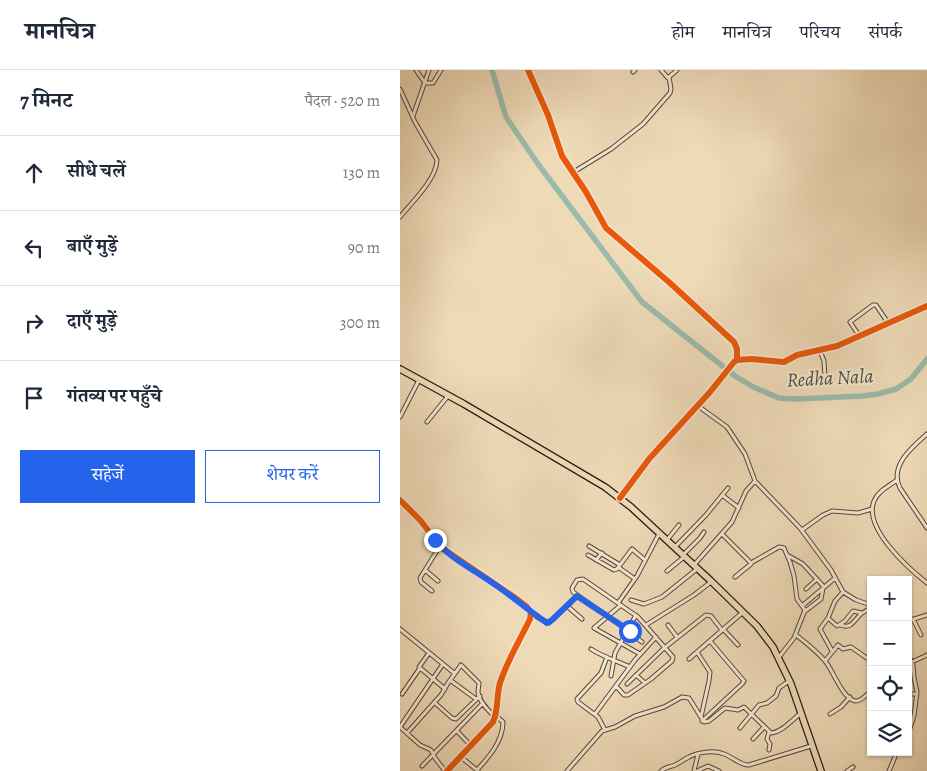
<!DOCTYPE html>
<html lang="hi">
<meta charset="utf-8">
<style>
:root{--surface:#fff;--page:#f6f6f7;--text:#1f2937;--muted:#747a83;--line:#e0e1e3;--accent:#2563eb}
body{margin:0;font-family:Alegreya,"Noto Serif Devanagari",serif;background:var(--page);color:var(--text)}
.controls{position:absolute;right:15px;bottom:15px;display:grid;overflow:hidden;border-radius:0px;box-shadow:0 1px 4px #0004}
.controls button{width:45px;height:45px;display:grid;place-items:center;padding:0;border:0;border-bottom:1px solid var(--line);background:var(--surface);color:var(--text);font:25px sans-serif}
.stop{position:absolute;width:15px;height:15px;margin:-11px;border:4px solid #2563eb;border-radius:50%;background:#fff}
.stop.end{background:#2563eb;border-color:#fff;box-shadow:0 1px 5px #0008}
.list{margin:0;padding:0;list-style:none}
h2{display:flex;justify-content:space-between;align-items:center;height:65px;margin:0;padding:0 20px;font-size:21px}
h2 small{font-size:16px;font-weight:400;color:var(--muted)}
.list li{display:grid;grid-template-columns:32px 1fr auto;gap:15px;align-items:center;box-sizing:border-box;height:75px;padding:0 20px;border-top:1px solid var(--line)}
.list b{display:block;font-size:19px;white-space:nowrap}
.list em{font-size:16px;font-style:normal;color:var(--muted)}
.actions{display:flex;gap:10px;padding:15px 20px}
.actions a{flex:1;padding:11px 0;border:1px solid var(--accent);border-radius:0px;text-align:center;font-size:18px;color:var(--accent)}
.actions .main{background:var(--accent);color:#fff}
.icon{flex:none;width:28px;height:28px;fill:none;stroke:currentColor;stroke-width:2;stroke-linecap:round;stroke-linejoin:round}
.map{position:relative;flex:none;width:527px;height:701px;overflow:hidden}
header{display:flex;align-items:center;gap:30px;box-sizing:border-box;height:70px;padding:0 25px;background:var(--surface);border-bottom:1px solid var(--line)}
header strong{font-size:24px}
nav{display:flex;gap:28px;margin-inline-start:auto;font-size:18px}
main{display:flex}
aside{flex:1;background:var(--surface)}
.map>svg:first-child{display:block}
</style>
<header>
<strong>मानचित्र</strong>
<nav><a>होम</a><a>मानचित्र</a><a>परिचय</a><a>संपर्क</a></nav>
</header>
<main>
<aside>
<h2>7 मिनट<small>पैदल · 520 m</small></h2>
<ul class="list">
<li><svg class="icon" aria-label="ahead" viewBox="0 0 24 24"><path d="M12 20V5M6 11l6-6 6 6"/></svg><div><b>सीधे चलें</b></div><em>130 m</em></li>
<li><svg class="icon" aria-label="left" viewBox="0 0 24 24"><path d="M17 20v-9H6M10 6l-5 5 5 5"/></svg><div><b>बाएँ मुड़ें</b></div><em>90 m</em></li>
<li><svg class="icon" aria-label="right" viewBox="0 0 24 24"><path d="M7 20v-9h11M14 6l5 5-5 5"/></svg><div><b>दाएँ मुड़ें</b></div><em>300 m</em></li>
<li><svg class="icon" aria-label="arrive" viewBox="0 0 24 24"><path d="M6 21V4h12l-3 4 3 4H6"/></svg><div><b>गंतव्य पर पहुँचे</b></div></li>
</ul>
<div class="actions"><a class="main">सहेजें</a><a>शेयर करें</a></div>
</aside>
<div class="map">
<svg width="527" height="701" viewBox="0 0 527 701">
<rect width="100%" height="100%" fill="#efdab8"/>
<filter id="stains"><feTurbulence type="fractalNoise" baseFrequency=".004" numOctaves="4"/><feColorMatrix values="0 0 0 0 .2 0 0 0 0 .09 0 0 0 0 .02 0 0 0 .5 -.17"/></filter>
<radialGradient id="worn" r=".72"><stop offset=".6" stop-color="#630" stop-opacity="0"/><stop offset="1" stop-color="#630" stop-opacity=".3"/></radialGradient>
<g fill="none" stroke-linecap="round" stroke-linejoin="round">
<path stroke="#9abbab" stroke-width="5.5" d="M92,0l14,47 32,47 104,138 93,74 18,11 26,11 16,1 68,-3 15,-2 18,-5 15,-10 16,-20"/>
<g stroke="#54473b" stroke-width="5">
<path id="minor" d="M16,0l9,13
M128,0l20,45 14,41 24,36 20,36 64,55 64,59 3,7v11
M261,0l7,8
M233,2l2,-2
M25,13h8l8,-13
M0,19l15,33 22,38c-1,20 -25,42 -37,57
M13,46l16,-46
M172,103l39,-24 32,-25 27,-31 1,-4 -2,-12 8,-7
M460,267l-10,-15 23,-17h3l12,18
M420,281l4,10 1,16
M298,336l29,21 18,27 10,27 45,47 31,42 12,22 13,8 15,5
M0,347l19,-37
M27,352l21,-26
M527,364c-15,13 -38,32 -27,54l27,40
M497,410c-8,6 -19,11 -23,21 -11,27 34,67 53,82
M322,425l17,13
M220,428l29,-39 61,-67 24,-30 3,-2 15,-1 32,3 13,-7 40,-9 90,-40
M0,430l20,20 22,28 72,49 13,10 4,5 -1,7c-10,21 -23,42 -30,64 -4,13 -1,26 -7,39l-46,49
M402,460l21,-15 9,-4 26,2 14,-4
M322,464l29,29 28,-16 5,1 6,14 4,14 3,23 8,11 -11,28 -15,19
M267,470l12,-15
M189,476l31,19
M275,477l31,-32 22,-27
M188,485l26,15 3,-1 15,-20 13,11
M283,485l17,-17 4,-6
M387,485l16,9 21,23
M196,490l6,-7
M294,495l38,-43 14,-31 9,-10
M218,497l17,12
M25,500l13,11
M267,501l17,-14
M335,507l16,-13
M406,519l11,-10
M32,521l-11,-9 -1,-4 20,-32
M231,530l13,4 18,-7 35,-28
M218,533l19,-27 22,-42
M221,535l-27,23 46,26
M167,536l15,13
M402,536l33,-28
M404,542l17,-13 2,-11
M131,544l18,9 28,-27
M428,548l9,8 8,-5 8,-10 9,2
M513,549l8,16
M508,551l19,-6
M246,555l48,-30 17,-13
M268,555l9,12
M440,555c11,4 13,-3 20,-10 3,-3 7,-5 11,-7
M0,559l54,44
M323,559l15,16
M396,565c10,8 21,16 29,26 8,9 17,37 30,40 6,1 12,-7 16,-10
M191,579c12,8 26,12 39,18
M432,581l-12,-22 8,-11 7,-17 8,-9
M297,582l13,20 -1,9 -8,36
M29,583l-10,14 26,22
M508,584l5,11 1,12 3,15 -3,24 -6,18
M289,589l54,-47
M425,591l13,-16 5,4 8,-2 20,14
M512,592l15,-7
M236,605l9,8
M211,606l4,-23 21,-38
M50,610l26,19
M227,614l36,-35 43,-34 5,1 11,14
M216,616l8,9h4l23,-16 21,-18 1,-4 -35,-40 -55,-38 -6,1 -5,8 1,4 54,38 15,12
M2,624l18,-26
M508,624h9
M35,633l17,15 4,1 24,-23
M195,644l40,-54 21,-23
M430,644l11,-7 9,-10
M302,651l40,-37 2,-3 -34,-40
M0,657l43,-63
M0,657l20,18 11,5 4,8 10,13
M340,658l19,-23 8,-2 9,-7 3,-8 10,-7
M205,660l-7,-13 -20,-15 -1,-3 24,-26 6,-16
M57,661l15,16
M7,663l34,-38 7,-12 13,-18 18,18c0,3 -1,6 -1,9 1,10 11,19 17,25
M353,669l11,-12
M369,680l1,-6 -3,-5 2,-7
M61,687l17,14
M22,696l61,-63
M77,700c12,-13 26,-29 26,-48l-7,-6
M167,701l35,-40 13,-4 20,-11 29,-9 18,-10 7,1 15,24 5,-1 16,-13 13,2 6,-3 27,26c11,-1 21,-13 30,-20
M261,701c4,-4 9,-4 14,-6 5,-2 9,-6 14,-8 9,-5 25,-7 35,-3 9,3 15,11 25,11l62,-19
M294,701l4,-17
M297,701l11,-5 11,5
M447,701l6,-4
M489,701l8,-19"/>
</g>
<g stroke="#211611" stroke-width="8">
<path id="trunk" d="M0,299l64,35 141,83 26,20 80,74 46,45 16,21 18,37 30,87"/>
</g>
<use href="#minor" stroke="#f5e7d1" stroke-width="3"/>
<use href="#trunk" stroke="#efdab8" stroke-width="5.5"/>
<g stroke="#f5e7d1" stroke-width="9">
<path id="cycleway" d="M128,0l20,45 14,41 24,36 20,36 64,55 64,59 3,7v11
M220,428l29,-39 61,-67 24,-30 3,-2 15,-1 32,3 13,-7 40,-9 90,-40
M0,430l20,20 22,28 72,49 13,10 4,5 -1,7c-10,21 -23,42 -30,64 -4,13 -1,26 -7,39l-46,49"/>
</g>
<use href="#cycleway" stroke="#e8590c" stroke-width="6"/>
</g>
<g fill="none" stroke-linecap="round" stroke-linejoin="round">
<path stroke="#2563eb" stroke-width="6" d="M35,470c15,18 37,29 56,42 20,13 37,28 56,41l5,-3 25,-24 53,35"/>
</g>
<g text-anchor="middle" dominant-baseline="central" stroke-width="4.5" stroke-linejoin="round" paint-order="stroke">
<g font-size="20" font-style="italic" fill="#4b5047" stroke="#f5e7d1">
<text transform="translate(430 308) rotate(-3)">Redha Nala</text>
</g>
</g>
<rect width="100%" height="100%" filter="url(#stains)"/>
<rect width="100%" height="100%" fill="url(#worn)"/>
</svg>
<div class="controls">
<button>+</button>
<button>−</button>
<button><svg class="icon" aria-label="locate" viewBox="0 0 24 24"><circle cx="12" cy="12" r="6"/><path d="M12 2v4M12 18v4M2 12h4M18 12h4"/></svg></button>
<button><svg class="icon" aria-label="layers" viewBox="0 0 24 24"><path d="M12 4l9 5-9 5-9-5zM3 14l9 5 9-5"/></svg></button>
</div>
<div class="stop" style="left:230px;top:561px"></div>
<div class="stop end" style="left:35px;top:470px"></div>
</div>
</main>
